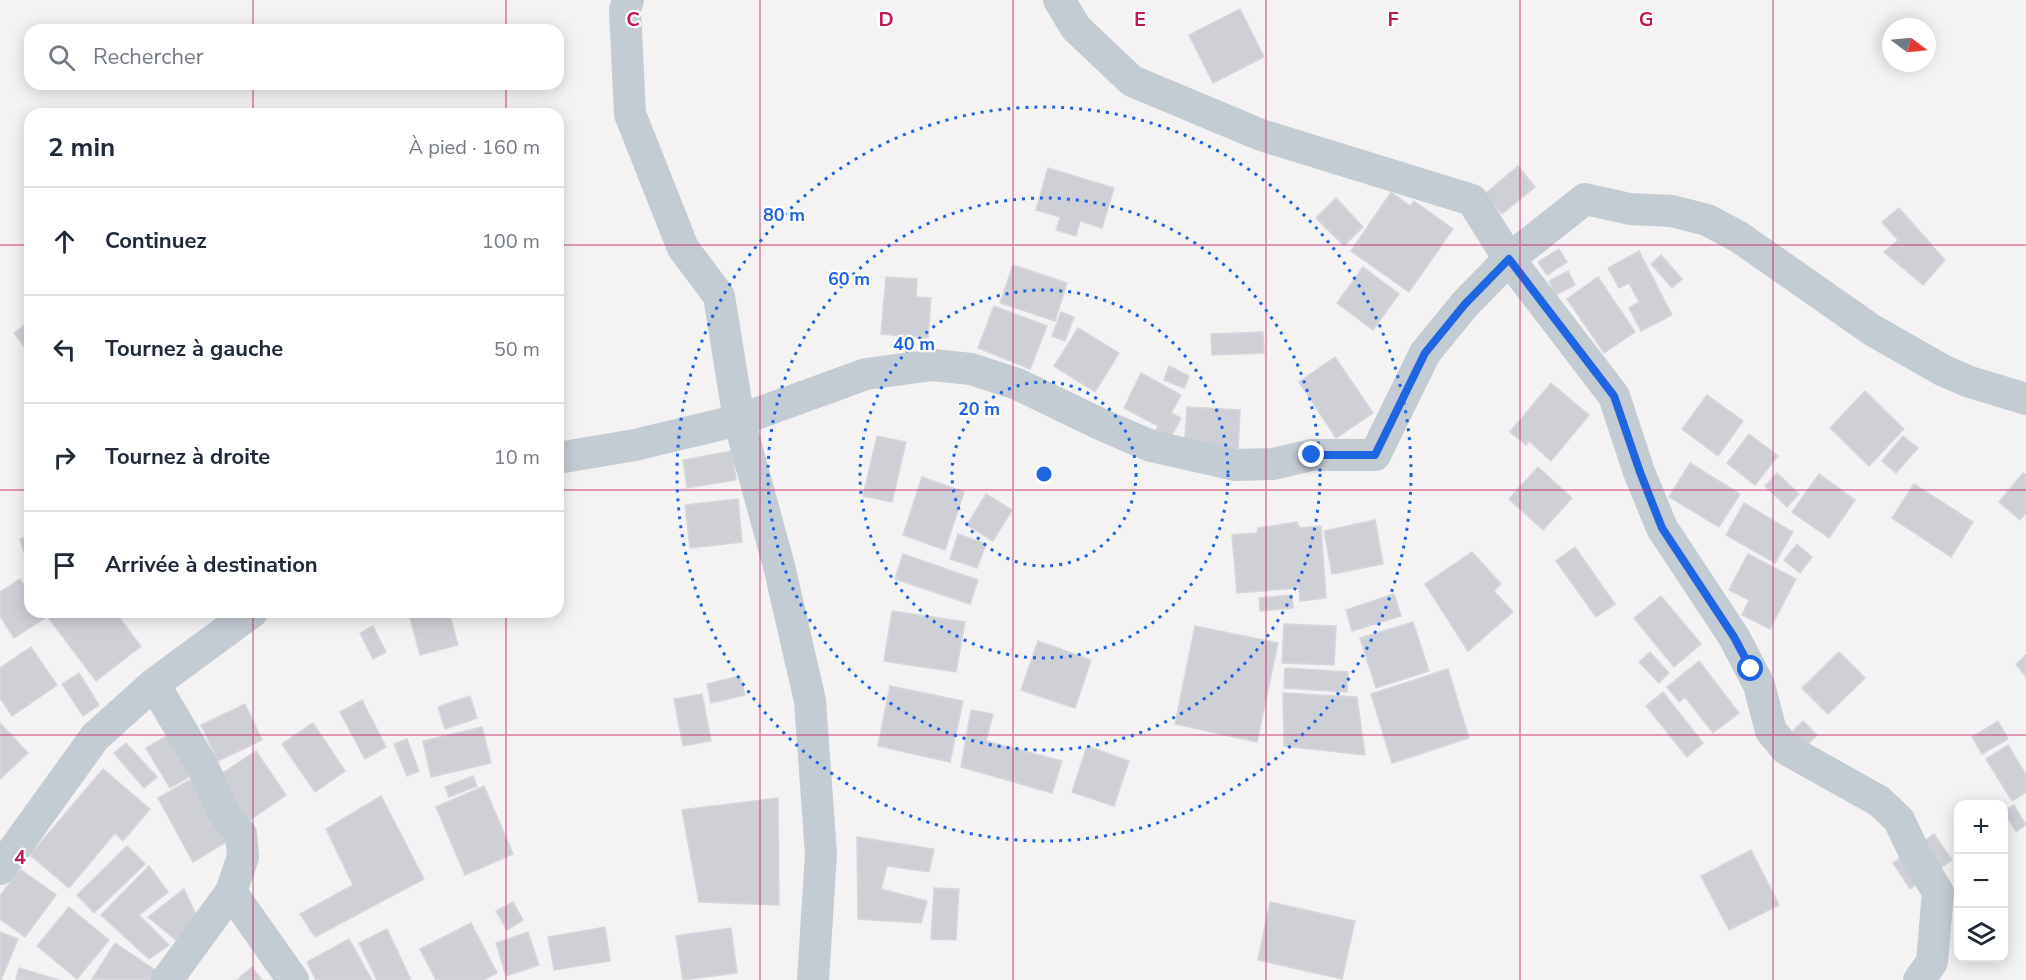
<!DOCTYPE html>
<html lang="fr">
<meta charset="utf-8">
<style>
:root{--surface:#fff;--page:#f2f2f3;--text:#1f2937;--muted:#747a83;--line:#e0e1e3}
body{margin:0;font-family:"Nunito Sans",sans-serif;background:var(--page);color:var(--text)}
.controls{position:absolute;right:18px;bottom:18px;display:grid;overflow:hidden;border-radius:12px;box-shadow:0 3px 15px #0003}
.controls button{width:54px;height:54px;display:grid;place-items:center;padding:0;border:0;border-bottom:2px solid var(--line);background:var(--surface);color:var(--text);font:30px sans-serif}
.compass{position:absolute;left:1882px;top:18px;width:54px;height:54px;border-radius:50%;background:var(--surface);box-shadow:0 3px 15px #0003;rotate:106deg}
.stop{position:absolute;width:18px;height:18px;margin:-14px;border:4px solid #1e65e2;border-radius:50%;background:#fff}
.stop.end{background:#1e65e2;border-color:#fff;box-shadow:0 2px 6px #0008}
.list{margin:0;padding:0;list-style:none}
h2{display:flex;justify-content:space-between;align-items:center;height:78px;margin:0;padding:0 24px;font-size:26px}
h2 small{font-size:20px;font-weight:400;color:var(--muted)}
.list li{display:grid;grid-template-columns:39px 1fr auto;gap:18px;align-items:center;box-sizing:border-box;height:108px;padding:0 24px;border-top:2px solid var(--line)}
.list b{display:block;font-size:22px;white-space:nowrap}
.list em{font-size:20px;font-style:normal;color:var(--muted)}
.icon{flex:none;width:33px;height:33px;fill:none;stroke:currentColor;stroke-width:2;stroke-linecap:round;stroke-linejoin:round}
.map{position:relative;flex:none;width:2026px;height:980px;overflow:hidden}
.search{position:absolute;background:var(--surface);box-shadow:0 3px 15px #0003;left:24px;top:24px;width:540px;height:66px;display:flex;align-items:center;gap:15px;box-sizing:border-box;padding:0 21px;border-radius:18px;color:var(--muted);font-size:22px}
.panel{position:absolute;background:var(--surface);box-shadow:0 3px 15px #0003;left:24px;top:108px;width:540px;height:510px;border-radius:18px}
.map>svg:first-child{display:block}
</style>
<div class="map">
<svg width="2026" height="980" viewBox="0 0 2026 980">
<rect width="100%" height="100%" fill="#f4f2f2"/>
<path fill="#cfd0d6" stroke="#d6d7dd" stroke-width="1.5" d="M1240,9l24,48 -51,26 -24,-48z
M1518,166l17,21 -33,27 -17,-20z
M1048,168l66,20 -12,40 -22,-7 -4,15 -20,-6 4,-13 -24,-7z
M1391,192l19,14 4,-5 39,28 -44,63 -58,-41z
M1336,198l27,29 -19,19 -28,-28z
M1899,208l46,52 -22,25 -39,-33 14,-12 -16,-18z
M1559,249l8,13 -20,13 -9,-13z
M1639,251l33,64 -31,16 -12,-23 10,-6 -10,-19 -10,5 -11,-20z
M1661,255l21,24 -10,9 -21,-24z
M1013,265l54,18 -12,38 -55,-18z
M1363,267l36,27 -26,36 -36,-27z
M1568,271l7,14 -19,10 -7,-14z
M886,277l31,2 -1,18 15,1 -3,40 -47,-4z
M1598,277l37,55 -31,21 -37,-54z
M994,306l53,20 -17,43 -52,-21z
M1061,312l13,5 -9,24 -13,-5z
M30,321v33l-16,-21z
M1078,328l41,25 -24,39 -41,-26z
M1263,332l1,21 -52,2 -1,-21z
M1335,357l38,56 -37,25 -37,-56z
M1169,366l20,10 -5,12 -20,-8z
M1141,373l40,22 -10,18 10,5 -11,21 -15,-7 3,-6 -34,-18z
M1551,383l38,32 -38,46 -22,-20 -3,4 -16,-13z
M1865,391l39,38 -35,37 -39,-38z
M1707,395l36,26 -25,35 -36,-27z
M1187,407l53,3 -2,42 -54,-3z
M1749,434l29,22 -23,29 -28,-22z
M877,436l29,6 -14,60 -29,-6z
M1903,436l15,12 -22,25 -14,-12z
M732,451l4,29 -49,8 -4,-28z
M1690,463l50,31 -21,33 -50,-30z
M1538,467l34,31 -29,32 -34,-31z
M1777,473l22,21 -12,13 -22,-21z
M2023,473l3,2v38l-6,7 -21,-18z
M1819,474l36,26 -26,38 -37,-26z
M922,477l42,15 -19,58 -42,-15z
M1914,484l59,38 -22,35 -59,-39z
M986,494l26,16 -19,31 -26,-16z
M738,499l4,43 -52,6 -5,-43z
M1744,503l49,29 -18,31 -49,-28z
M1375,520l8,44 -51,10 -8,-43z
M1297,522l3,6 21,-2 5,72 -26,3 -1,-13 -62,5 -5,-58 25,-2 1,-5z
M958,534l28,10 -9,24 -27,-9z
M30,536v36l-10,-33z
M1797,544l15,13 -12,16 -16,-13z
M1575,547l40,57 -19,13 -40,-56z
M1472,552l29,32 -7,7 19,21 -45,39 -43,-67z
M903,554l75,26 -8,24 -75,-25z
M1748,554l48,25 -26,50 -28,-14 7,-15 -20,-10z
M20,579l10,16v17h11l4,6 -31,20 -14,-22v-24z
M1394,594l7,22 -49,15 -6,-21z
M1292,595l1,13 -33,3 -1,-13z
M1661,596l40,48 -27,23 -40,-49z
M892,611l73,11 -9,50 -72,-11z
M44,612h71l26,34 -45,35z
M417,612h32l9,33 -38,10 -11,-41z
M1413,622l16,49 -53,17 -16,-50z
M1284,624l52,2 -2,39 -52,-2z
M373,626l13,26 -13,7 -13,-26z
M1195,626l83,17 -21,99 -82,-18z
M1038,641l53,19 -16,48 -54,-18z
M31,647l26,38 -45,31 -12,-18v-30z
M1650,652l19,21 -10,10 -20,-21z
M1839,652l26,26 -37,36 -26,-26z
M2026,655v22l-10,-13z
M1699,661l40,52 -26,20 -28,-36 -6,5 -12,-15z
M1285,668l63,4 -1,20 -63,-4z
M1448,669l21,69 -77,25 -21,-69z
M79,673l20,32 -16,11 -21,-32z
M740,676l5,19 -34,8 -4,-19z
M890,686l73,15 -13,61 -72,-16z
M1663,692l40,51 -16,14 -41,-51z
M1283,693l74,4 8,58 -81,-9z
M702,694l9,47 -28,5 -9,-47z
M470,696l7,22 -32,11 -7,-22z
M362,700l24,47 -21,12 -25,-47z
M245,704l17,36 -44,21 -17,-36z
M971,710l22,4 -7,27 76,20 -10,32 -91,-26z
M1803,721l14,14 -14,14 -14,-14z
M1998,721l10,18 -26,15 -10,-17z
M0,723l28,30 -28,26z
M313,723l32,48 -30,21 -33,-48z
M482,727l9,36 -60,14 -8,-36z
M177,730l24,40 -31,18 -24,-40z
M407,739l12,32 -12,5 -13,-32z
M126,743l31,34 -13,11 -30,-35z
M2008,745l18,30v17l-14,9 -26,-42z
M1087,746l42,15 -15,45 -42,-14z
M256,751l30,44 -43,30 -31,-45z
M103,769l47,40 -27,32 -8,-8 -46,55 -39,-33z
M198,775l35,63 -40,24 -35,-64z
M473,776l4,10 -28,11 -4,-10z
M484,786l29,68 -48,21 -29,-68z
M381,796l43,83 -109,58 -15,-23 53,-29 -27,-56z
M778,798l1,107 -80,-3 -17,-92z
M2014,805l12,20 -10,7 -12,-21z
M1934,834l18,26 -42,29 -17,-26z
M857,837l77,12 -5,23 -42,-6 -6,23 46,12 -6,22 -63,-4z
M127,846l18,18 -51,49 -17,-18z
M1751,850l28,55 -50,25 -28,-54z
M149,866l19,26 -29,23 30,30 -20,14 -48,-44z
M20,869l36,26 -31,42 -25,-18v-23z
M934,888l25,1 -3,51 -25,-1z
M184,889l12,26 -15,29 -33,-27z
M513,902l10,18 -16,10 -11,-19z
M1270,902l85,19 -13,58 -84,-19z
M69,907l40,33 -32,39 -40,-33z
M471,923l26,50 -14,7h-47l-16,-31z
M605,927l5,34 -56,9 -6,-33z
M731,928l6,45 -54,7 -7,-44z
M387,929l24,51h-34l-18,-37z
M0,932l18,7 -17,41h-1z
M528,932l11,33 -33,11 -10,-33z
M349,939l23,41h-56l-9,-18z
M115,943l46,31 -4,6 -65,-1z
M252,967l10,13h-25z
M19,968l40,12h-43z"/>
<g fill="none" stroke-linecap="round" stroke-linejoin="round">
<path stroke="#c3cbd3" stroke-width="32" d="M628,0l-3,10 5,104 53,134 36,48 20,124 40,146 31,135 11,153 -8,126
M1059,0l17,28 56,53 129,54 211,65 37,59 105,137 25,76 23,56 72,109 25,48 12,46 15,18 93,52 20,19 17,36 22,36 -6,70 -13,18
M558,458l77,-13 104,-25 127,-46 67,-9 38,4 46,15 83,40 51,22 84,19 38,-1 39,-9h63l50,-102 40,-49 44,-45 76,-60 45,10 42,2 35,9 32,17 133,93 72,41 26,11 56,17
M154,684l49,83 21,46 17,21 2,23 -12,35 62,88
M0,869l95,-132 59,-53 98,-72
M167,980l64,-88"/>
</g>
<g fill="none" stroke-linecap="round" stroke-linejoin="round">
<path stroke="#1e65e2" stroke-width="8" d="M1312,455h63l50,-102 40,-49 44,-45 105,137 26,76 22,56 72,109 17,32"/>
</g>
<path fill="none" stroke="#c2185b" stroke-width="1.5" stroke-opacity="0.55" d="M253,0v30M506,0v30M760,0v980M1013,0v980M1266,0v980M1520,0v980M1773,0v980M253,84v30M506,84v30M0,245h30M558,245h1468M0,490h30M558,490h1468M253,612v368M506,612v368M0,735h2026"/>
<g fill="none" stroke="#1e65e2" stroke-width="3" stroke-dasharray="3 6">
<circle cx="1044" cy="474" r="92"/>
<circle cx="1044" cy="474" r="184"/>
<circle cx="1044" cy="474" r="276"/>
<circle cx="1044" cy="474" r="367"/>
</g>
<g font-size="20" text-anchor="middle" font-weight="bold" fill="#c2185b" stroke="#fff" stroke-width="4.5" stroke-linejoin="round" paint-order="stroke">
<text x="633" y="26">C</text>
<text x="886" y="26">D</text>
<text x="1140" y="26">E</text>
<text x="1393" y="26">F</text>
<text x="1646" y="26">G</text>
<text x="20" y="864">4</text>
</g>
<circle cx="1044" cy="474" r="9" fill="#1e65e2" stroke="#fff" stroke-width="3"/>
<g font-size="18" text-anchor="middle" font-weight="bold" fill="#1e65e2" stroke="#fff" stroke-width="4.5" stroke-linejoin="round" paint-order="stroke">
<text x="784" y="221">80 m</text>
<text x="849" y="285">60 m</text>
<text x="914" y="350">40 m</text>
<text x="979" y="415">20 m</text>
</g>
</svg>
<div class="controls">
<button>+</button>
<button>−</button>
<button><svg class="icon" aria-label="layers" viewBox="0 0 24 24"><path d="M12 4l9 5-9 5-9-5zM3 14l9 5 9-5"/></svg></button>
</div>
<svg class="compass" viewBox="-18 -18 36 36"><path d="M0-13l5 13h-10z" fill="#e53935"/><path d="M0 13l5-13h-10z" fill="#747a83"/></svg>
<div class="stop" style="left:1751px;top:669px"></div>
<div class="stop end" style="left:1312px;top:455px"></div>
<div class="search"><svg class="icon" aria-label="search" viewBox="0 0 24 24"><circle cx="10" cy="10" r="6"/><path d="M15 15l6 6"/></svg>Rechercher</div>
<section class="panel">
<h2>2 min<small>À pied · 160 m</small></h2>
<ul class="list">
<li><svg class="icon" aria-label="ahead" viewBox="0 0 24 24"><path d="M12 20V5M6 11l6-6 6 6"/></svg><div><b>Continuez</b></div><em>100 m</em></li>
<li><svg class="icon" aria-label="left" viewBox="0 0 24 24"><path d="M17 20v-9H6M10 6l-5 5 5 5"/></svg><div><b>Tournez à gauche</b></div><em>50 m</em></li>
<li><svg class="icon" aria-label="right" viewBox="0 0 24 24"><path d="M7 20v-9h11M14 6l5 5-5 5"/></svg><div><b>Tournez à droite</b></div><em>10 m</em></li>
<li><svg class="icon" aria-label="arrive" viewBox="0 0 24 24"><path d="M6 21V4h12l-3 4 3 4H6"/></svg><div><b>Arrivée à destination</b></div></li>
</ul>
</section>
</div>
